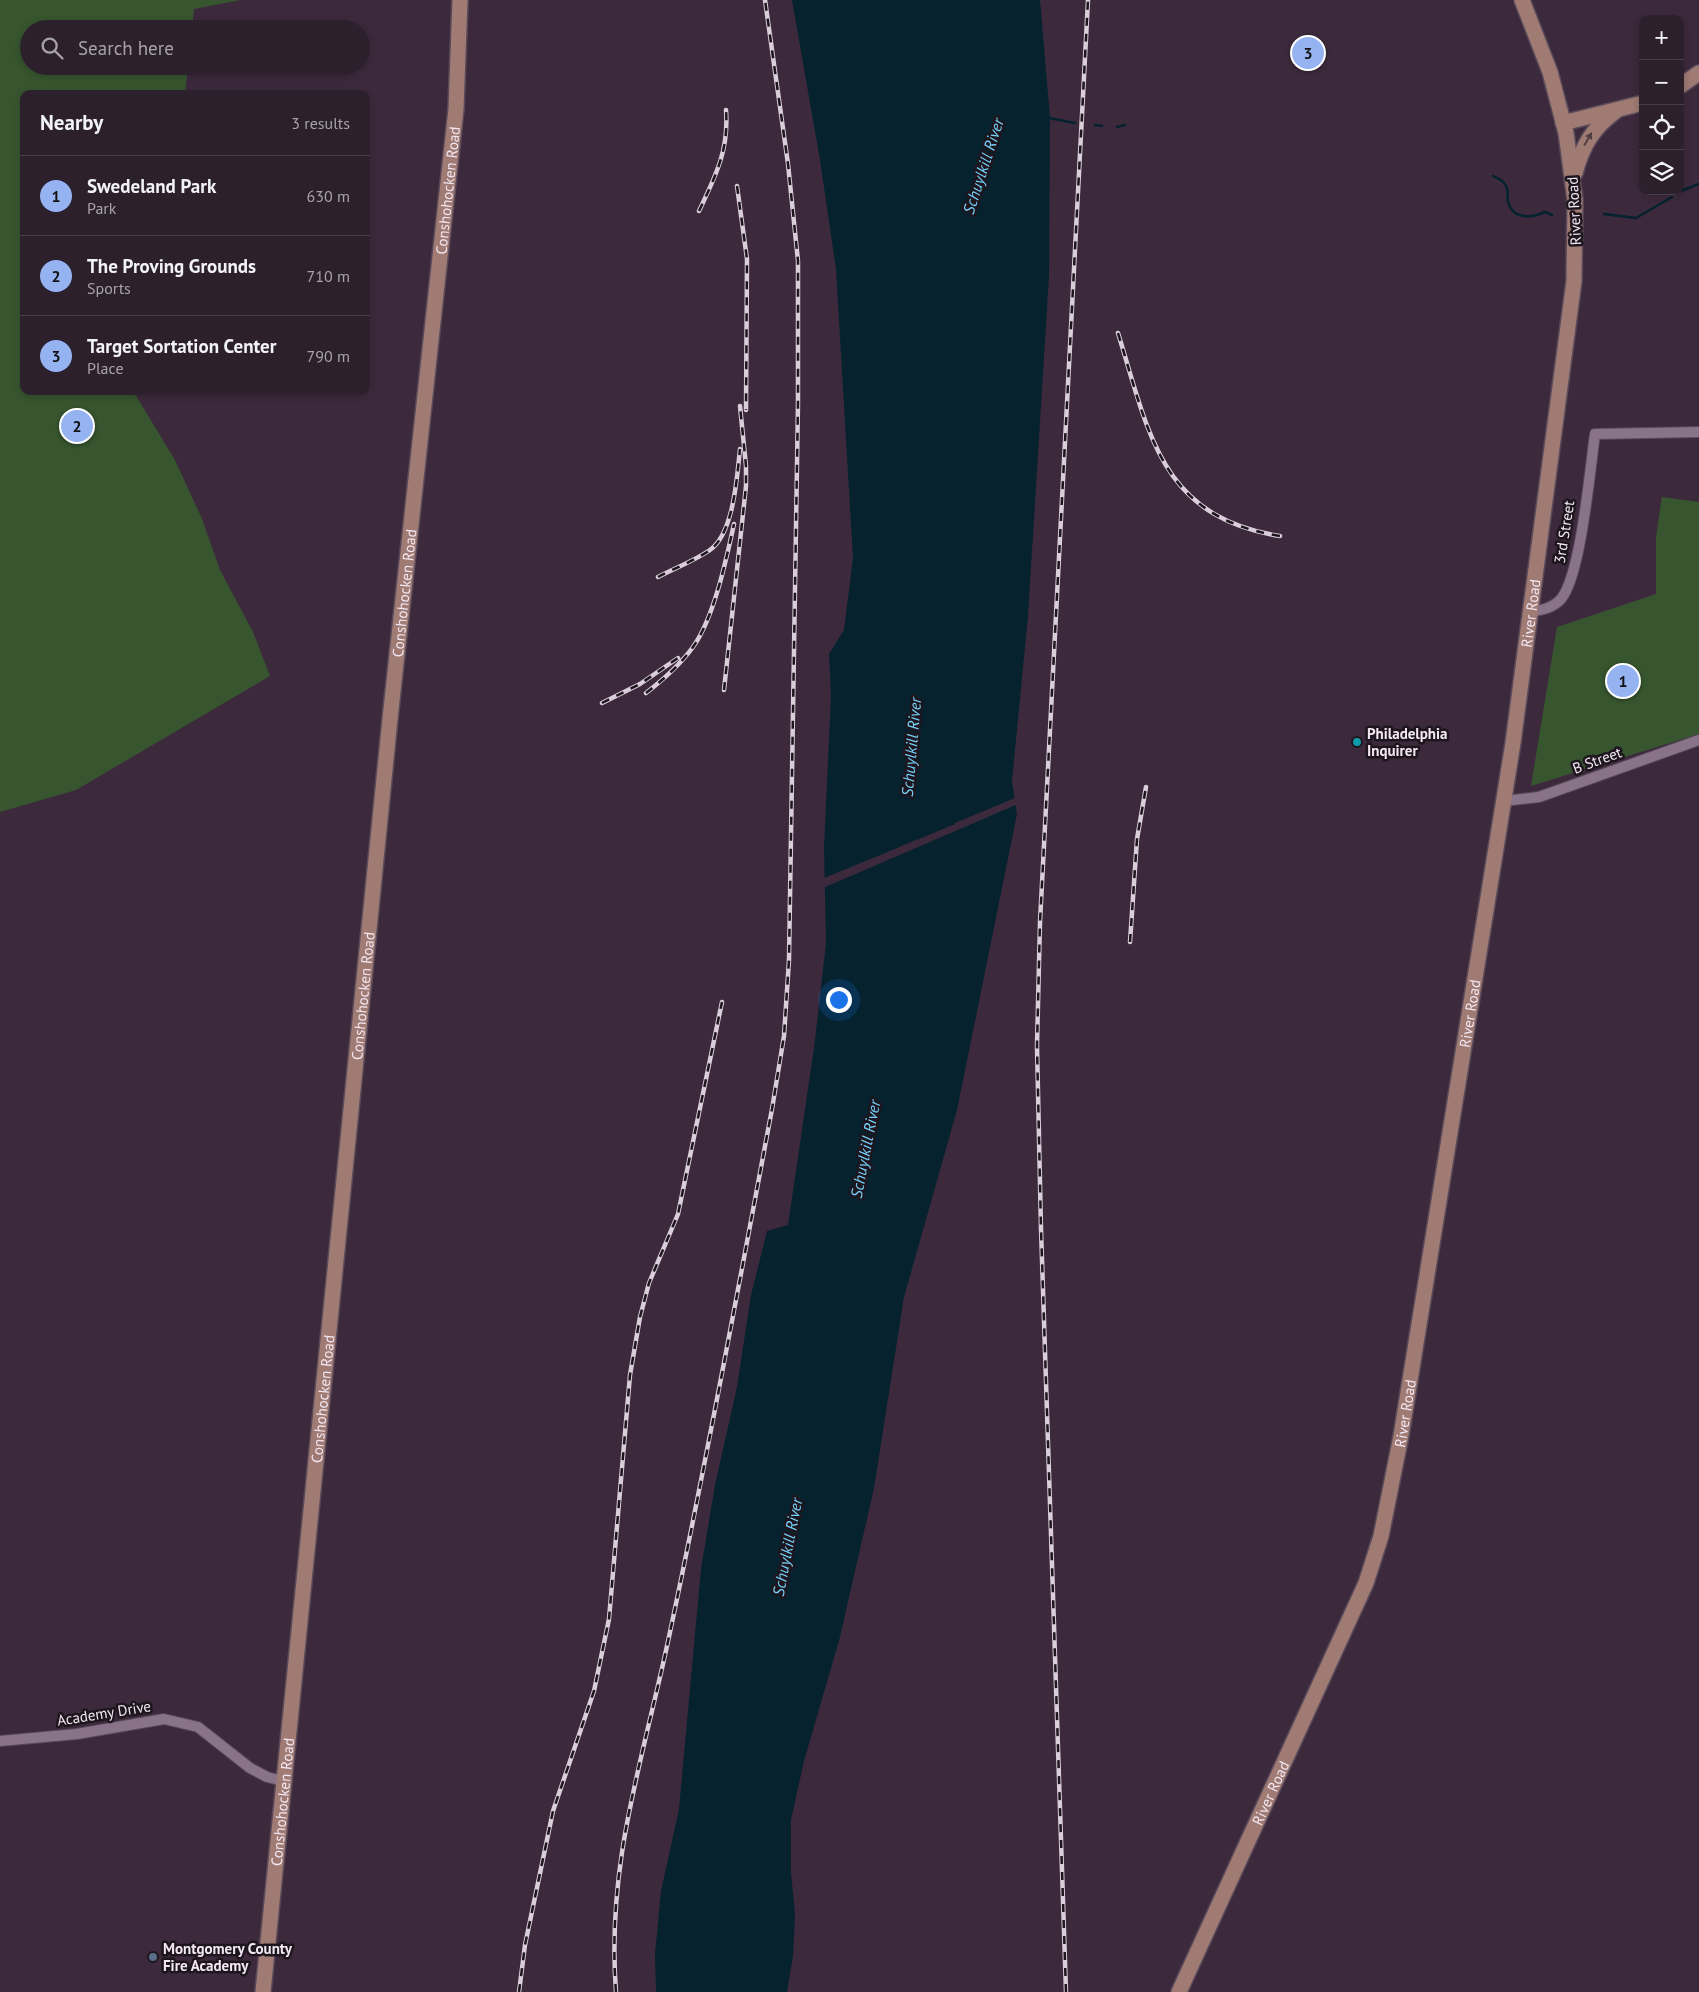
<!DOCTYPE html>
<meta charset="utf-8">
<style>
:root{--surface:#2d202d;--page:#352835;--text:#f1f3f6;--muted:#a7a3aa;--line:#483e49;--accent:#95b2f1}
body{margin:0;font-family:"PT Sans",sans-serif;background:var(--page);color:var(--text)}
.controls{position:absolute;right:15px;top:15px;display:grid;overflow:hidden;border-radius:10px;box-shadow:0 2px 8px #0003}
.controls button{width:45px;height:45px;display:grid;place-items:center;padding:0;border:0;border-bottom:1px solid var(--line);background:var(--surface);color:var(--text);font:25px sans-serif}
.you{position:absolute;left:838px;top:999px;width:18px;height:18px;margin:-12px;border:4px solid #fff;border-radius:50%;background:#1a73e8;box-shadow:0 0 0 8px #1a73e833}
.badge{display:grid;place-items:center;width:32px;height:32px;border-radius:50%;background:var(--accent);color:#111;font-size:16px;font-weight:700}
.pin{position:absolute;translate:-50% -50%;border:2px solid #fff;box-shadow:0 1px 5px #0006}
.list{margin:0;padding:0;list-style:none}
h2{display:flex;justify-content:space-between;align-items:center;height:65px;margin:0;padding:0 20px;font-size:21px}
h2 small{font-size:16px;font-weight:400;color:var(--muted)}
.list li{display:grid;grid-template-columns:32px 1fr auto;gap:15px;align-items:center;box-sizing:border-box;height:80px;padding:0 20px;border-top:1px solid var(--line)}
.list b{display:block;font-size:19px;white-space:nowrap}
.list p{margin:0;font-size:16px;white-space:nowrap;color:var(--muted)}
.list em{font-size:16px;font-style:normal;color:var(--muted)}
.icon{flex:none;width:28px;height:28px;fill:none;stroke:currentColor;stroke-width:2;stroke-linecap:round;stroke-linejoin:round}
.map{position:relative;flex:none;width:1699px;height:1992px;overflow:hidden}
.search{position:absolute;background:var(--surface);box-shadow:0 2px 8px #0003;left:20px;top:20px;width:350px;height:55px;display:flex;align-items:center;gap:12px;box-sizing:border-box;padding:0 18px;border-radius:28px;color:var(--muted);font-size:19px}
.panel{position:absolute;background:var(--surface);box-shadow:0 2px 8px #0003;left:20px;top:90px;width:350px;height:305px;border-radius:10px}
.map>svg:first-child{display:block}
</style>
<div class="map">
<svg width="1699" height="1992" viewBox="0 0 1699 1992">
<rect width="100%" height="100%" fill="#3c2a3c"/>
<path fill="#37562f" d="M0,0h240l-46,9 -2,20h-163v37h159l-3,28h-161v297h109l42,69 27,59 18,51 33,62 17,44 -194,114 -76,22z
M1662,497l37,5v232l-168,52 26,-159 99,-33v-57z"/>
<path fill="#05222e" d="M792,0h248l10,118 -1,158 -21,340 -16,165 5,33 -60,296 -53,187 -30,191 -34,149 -36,124 -13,59v53l4,41 -2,42 -6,36h-131l-1,-38 6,-63 18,-82 22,-240 14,-84 22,-98 14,-92 16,-64 21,-6 26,-177 12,-105 -2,-96 7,-151 -2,-42 15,-24 9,-72 -17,-289 -16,-109z"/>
<path fill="#3c2a3c" d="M1017,797l1,7 -195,84 -1,-9 24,-10v4v-4l37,-15 -1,4 1,-4 35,-15v3l1,-3 36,-15v3v-4l36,-15v3v-3z"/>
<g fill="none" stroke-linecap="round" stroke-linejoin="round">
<path stroke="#05222e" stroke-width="2.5" d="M1049,118l26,5
M1095,125l7,1
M1117,127l8,-2
M1493,176c6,3 10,4 13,10 3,5 1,10 2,16 5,18 24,16 37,10l7,3
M1681,191l18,-7
M1604,214l32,4 36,-21"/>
<g stroke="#594959" stroke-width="12">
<path id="street" d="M1530,612c12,-2 23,-4 31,-13 20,-24 29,-130 34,-165l104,-2
M1503,801l36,-4 160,-57
M0,1741l77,-7 87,-15 34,8 52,41 17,9 16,4"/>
</g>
<g stroke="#594959" stroke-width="18">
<g id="secondary">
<path d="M1680,86l19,-13"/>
<path d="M1563,123l80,-20"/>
<path d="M1575,173c8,-29 18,-45 42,-63"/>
<path id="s1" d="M263,1992l127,-1273 66,-610 4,-109"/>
<path id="s2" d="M1179,1992l187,-409 15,-47 20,-100 112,-693 61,-462 1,-81 -9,-67 -16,-61 -28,-72"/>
</g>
</g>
<use href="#street" stroke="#897388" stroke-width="10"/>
<use href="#secondary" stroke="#9f7b74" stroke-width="15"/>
<g stroke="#dbcedb" stroke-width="4.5">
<path id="rail" d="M737,186l10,73 -1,151
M699,211c17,-36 30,-61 27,-101
M1118,333c31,100 42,184 162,203
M658,577c17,-9 36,-16 52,-27 24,-17 27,-74 30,-101
M724,690l22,-204v-20l-6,-60
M646,693c18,-14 34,-28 47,-46 21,-29 33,-87 41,-123
M602,703l38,-19 38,-26
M1130,942l7,-103 9,-52
M519,1992l6,-47 28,-134 41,-120 15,-72 21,-244 10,-58 9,-34 29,-69 44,-212
M616,1992c-10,-131 28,-235 54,-360 37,-173 69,-348 102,-523l12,-73 5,-76 9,-557v-142l-10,-97 -23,-164
M1066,1992l-25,-763 -4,-183 3,-124 48,-922"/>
</g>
<use href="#rail" stroke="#1e161e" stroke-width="2.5" stroke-dasharray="8" stroke-linecap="butt"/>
</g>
<defs><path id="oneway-solid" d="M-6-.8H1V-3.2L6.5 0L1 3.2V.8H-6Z" transform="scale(1.25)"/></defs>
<use fill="#523e40" href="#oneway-solid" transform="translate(1588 139) rotate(-60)"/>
<circle fill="#0f9aa8" stroke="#1e161e" stroke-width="2" cx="1357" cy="742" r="5"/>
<circle fill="#5c6f8a" stroke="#1e161e" stroke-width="2" cx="153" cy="1957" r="5"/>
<g text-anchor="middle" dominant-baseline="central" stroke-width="5" stroke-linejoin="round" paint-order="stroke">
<g font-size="15" fill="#f3e7f3" stroke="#1e161e">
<text stroke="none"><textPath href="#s1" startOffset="1811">Conshohocken Road</textPath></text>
<text transform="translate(1574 211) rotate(-93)">River Road</text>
<text transform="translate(1564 532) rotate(-81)">3rd Street</text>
<text stroke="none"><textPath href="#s1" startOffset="1406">Conshohocken Road</textPath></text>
<text stroke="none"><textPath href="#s2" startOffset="1434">River Road</textPath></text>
<text transform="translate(1597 760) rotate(-20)">B Street</text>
<text stroke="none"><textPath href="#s1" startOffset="1001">Conshohocken Road</textPath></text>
<text stroke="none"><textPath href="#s2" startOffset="1029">River Road</textPath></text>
<text stroke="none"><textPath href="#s1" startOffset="596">Conshohocken Road</textPath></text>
<text stroke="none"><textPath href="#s2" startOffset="624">River Road</textPath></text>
<text transform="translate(104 1713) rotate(-9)">Academy Drive</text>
<text stroke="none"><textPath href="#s2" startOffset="219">River Road</textPath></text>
<text stroke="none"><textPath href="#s1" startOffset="191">Conshohocken Road</textPath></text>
</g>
<g font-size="15" font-weight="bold" fill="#f3e7f3" stroke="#1e161e" text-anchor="start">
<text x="1367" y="733">Philadelphia<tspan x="1367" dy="17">Inquirer</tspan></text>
<text x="163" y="1948">Montgomery County<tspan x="163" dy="17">Fire Academy</tspan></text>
</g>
<g font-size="16" font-style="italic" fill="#75d2fa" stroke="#1e161e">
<text transform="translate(983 166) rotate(-72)">Schuylkill River</text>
<text transform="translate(911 747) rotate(-85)">Schuylkill River</text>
<text transform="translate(865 1149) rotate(-79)">Schuylkill River</text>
<text transform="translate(787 1547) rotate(-79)">Schuylkill River</text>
</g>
</g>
</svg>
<div class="controls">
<button>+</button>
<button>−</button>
<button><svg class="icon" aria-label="locate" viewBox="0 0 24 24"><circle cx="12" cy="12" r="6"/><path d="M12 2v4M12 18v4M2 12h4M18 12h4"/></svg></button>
<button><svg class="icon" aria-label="layers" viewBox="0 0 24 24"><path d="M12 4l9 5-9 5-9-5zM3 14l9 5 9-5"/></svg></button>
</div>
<div class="you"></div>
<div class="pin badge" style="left:1623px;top:681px">1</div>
<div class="pin badge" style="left:77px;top:426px">2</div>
<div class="pin badge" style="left:1308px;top:53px">3</div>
<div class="search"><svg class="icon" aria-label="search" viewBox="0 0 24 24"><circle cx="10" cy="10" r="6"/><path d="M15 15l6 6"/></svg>Search here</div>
<section class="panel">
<h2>Nearby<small>3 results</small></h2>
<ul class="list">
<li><span class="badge">1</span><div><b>Swedeland Park</b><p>Park</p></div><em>630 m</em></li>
<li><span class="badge">2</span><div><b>The Proving Grounds</b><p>Sports</p></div><em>710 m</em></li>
<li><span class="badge">3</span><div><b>Target Sortation Center</b><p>Place</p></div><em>790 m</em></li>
</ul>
</section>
</div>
